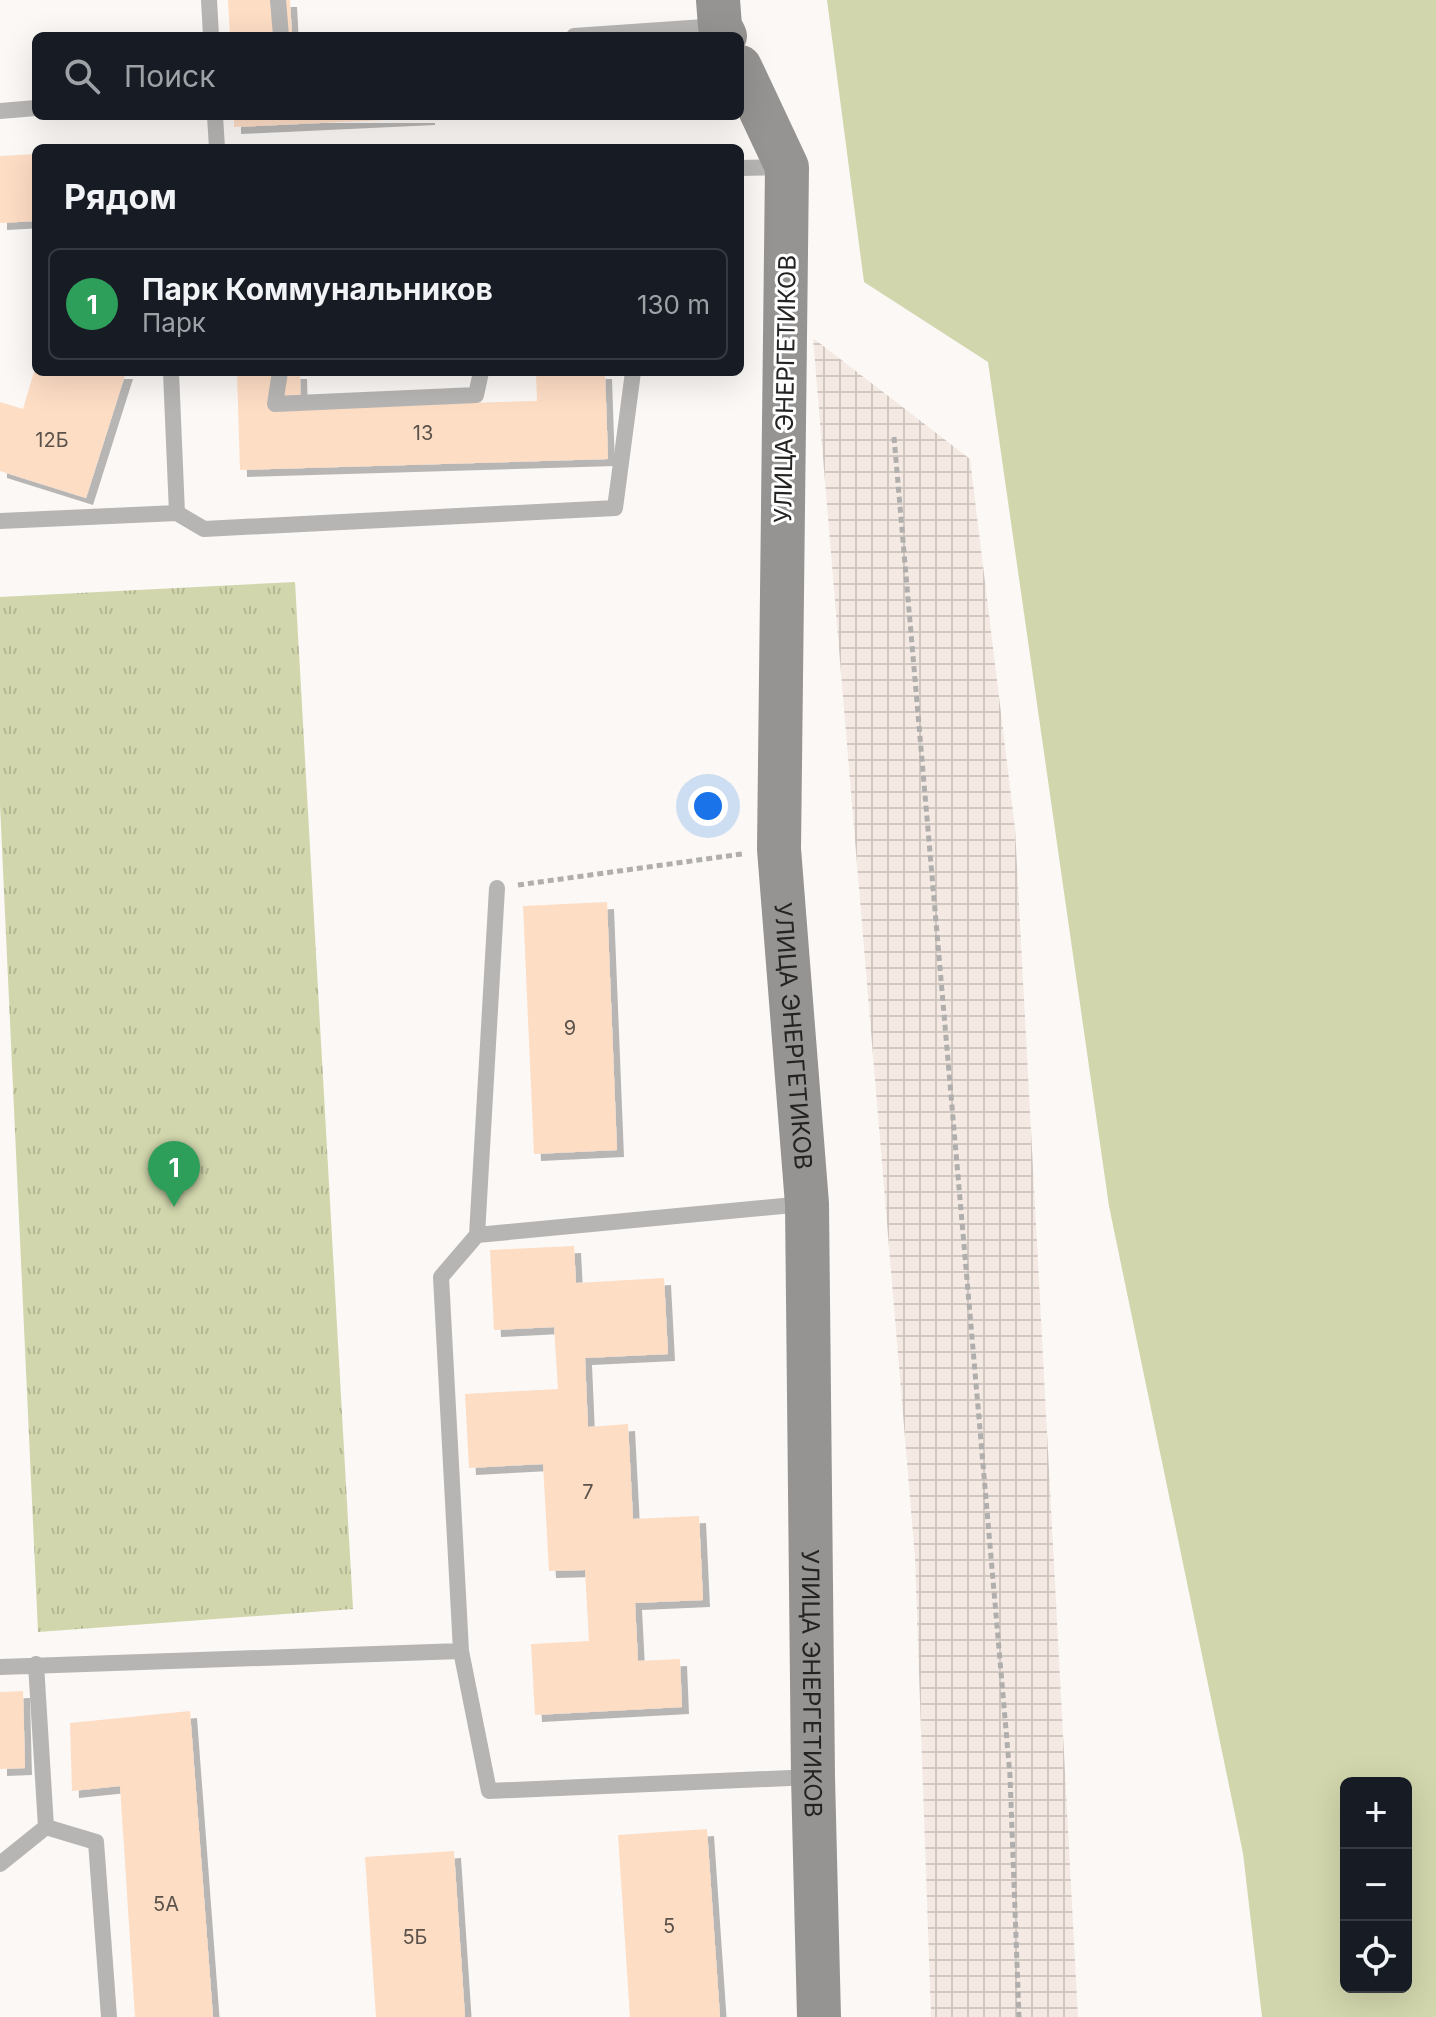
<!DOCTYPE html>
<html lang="ru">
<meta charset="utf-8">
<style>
:root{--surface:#171b24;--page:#242831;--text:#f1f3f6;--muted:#9ea1a6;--line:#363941;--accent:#4b8826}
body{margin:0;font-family:Inter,sans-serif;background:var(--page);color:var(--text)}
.controls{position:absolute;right:24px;bottom:24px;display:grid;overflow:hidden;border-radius:12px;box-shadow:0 8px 32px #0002}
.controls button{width:72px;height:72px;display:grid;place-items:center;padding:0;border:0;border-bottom:2px solid var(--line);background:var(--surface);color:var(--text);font:40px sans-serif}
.you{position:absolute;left:708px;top:806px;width:28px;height:28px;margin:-20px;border:6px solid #fff;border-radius:50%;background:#1a73e8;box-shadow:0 0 0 12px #1a73e833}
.badge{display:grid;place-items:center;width:52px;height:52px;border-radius:50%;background:var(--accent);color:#fff;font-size:26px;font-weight:700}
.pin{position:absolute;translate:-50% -66px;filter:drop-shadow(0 2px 4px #0008)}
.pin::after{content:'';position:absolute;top:42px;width:28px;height:24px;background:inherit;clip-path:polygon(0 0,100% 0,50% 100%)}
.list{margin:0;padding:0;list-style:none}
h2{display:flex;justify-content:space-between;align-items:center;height:104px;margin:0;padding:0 32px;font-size:34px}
h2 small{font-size:26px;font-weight:400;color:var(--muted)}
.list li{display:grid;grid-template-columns:52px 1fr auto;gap:24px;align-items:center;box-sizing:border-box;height:112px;margin:0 16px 16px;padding:0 16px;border:2px solid var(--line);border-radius:12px}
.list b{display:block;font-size:30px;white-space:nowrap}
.list p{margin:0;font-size:26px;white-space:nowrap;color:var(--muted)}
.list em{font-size:26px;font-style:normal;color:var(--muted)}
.icon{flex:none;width:44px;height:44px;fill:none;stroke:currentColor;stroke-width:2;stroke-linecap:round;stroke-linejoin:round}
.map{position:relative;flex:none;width:1436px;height:2017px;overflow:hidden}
.search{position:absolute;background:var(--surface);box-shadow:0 8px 32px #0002;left:32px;top:32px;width:712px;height:88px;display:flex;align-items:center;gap:20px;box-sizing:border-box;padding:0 28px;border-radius:12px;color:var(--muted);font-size:30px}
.panel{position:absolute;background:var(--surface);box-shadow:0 8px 32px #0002;left:32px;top:144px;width:712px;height:232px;border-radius:12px}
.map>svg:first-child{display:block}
</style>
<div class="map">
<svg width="1436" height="2017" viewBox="0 0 1436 2017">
<defs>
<pattern id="industrial-grid" width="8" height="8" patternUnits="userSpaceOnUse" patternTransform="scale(2)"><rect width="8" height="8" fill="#f4eae3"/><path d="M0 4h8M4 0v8" fill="none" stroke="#d1c8c2"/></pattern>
<pattern id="grass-tufts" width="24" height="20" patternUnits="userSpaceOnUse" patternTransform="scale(2)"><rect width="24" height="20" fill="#d1d6ac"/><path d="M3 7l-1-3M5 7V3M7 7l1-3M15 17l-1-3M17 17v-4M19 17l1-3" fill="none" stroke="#b3b794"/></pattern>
<filter id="shadow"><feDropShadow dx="7" dy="7" stdDeviation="0" flood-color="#0004"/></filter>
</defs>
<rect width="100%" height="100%" fill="#fbf8f5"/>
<path fill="url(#industrial-grid)" d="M813,338l157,121 45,369 63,1189h-147l-16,-459z"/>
<path fill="url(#grass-tufts)" d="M295,582l58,1027 -315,23 -38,-828v-207z"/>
<path fill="#d1d6ac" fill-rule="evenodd" d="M827,0h609v2017h-174l-19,-164 -134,-647 -121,-844 -124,-80zM1346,1783h60v204h-60z"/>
<path fill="#feddc5" filter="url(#shadow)" d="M228,0h62l2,36h-62z
M234,116h194v2l-194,9z
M36,154v67l-36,2v-67z
M34,372h92l-40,126 -86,-27v-69l23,7z
M237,372h63l1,36 236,-7 -1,-29h69l3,87 -368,11z
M607,902l10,248 -83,4 -11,-248z
M574,1246l2,37 88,-5 4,76 -83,4 3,69 40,-3 5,95 66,-3 4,84 -68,3 3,58 42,-2 2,48 -147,8 -4,-71 58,-3 -4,-71 -36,1 -6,-107 -74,4 -4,-74 93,-5 -4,-62 -60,3 -4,-80z
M23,1691l2,77 -25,1v-77z
M190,1711l23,306h-78l-15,-231 -48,5 -2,-68z
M707,1829l13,188h-90l-12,-182z
M454,1851l11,166h-89l-11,-160z"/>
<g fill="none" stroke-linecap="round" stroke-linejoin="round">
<path stroke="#b1afad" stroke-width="5" stroke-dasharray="6 4" stroke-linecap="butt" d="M894,437l116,1339 9,241
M518,885l224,-31"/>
<path stroke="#b6b5b4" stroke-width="16" d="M209,0l2,36
M278,0l3,36
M574,36l145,-10
M0,111l36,-3
M215,116l2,32
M740,168l42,-1
M171,372l6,141 27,16 411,-21 18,-136
M280,372l-5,32 201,-9 5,-23
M0,521l177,-8
M477,1235l20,-347
M461,1651l-20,-374 36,-42 327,-31
M36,1664l10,163 50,15 13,175
M0,1667l461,-16 28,140 323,-14
M0,1864l46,-37"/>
<g stroke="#969493" stroke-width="44">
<path d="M718,0l2,26 5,10"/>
<path id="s1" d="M740,67l47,100 -8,682 28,355 6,573 6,240"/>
</g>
</g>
<g text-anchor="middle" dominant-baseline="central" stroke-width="6" stroke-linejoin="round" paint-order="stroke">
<g font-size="20" fill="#5a524b">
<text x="423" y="433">13</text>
<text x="52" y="440">12Б</text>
<text x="570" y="1028">9</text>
<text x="588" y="1492">7</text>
<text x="166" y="1904">5А</text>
<text x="669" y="1926">5</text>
<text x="415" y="1937">5Б</text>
</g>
<g font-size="24" fill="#242322" stroke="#fff">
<text transform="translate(785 389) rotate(-89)">УЛИЦА ЭНЕРГЕТИКОВ</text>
<text stroke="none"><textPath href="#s1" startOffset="980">УЛИЦА ЭНЕРГЕТИКОВ</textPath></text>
<text stroke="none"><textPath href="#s1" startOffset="1628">УЛИЦА ЭНЕРГЕТИКОВ</textPath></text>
</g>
</g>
</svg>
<div class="controls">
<button>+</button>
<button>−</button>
<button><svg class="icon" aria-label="locate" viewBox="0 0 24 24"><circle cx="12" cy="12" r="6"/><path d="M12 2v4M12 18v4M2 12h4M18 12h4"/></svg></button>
</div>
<div class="you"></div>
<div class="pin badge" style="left:174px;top:1207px;background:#2e9e5b">1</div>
<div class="search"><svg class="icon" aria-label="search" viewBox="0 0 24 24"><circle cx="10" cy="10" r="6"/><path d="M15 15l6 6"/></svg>Поиск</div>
<section class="panel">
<h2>Рядом<small></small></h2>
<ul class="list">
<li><span class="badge" style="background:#2e9e5b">1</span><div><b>Парк Коммунальников</b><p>Парк</p></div><em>130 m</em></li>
</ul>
</section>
</div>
